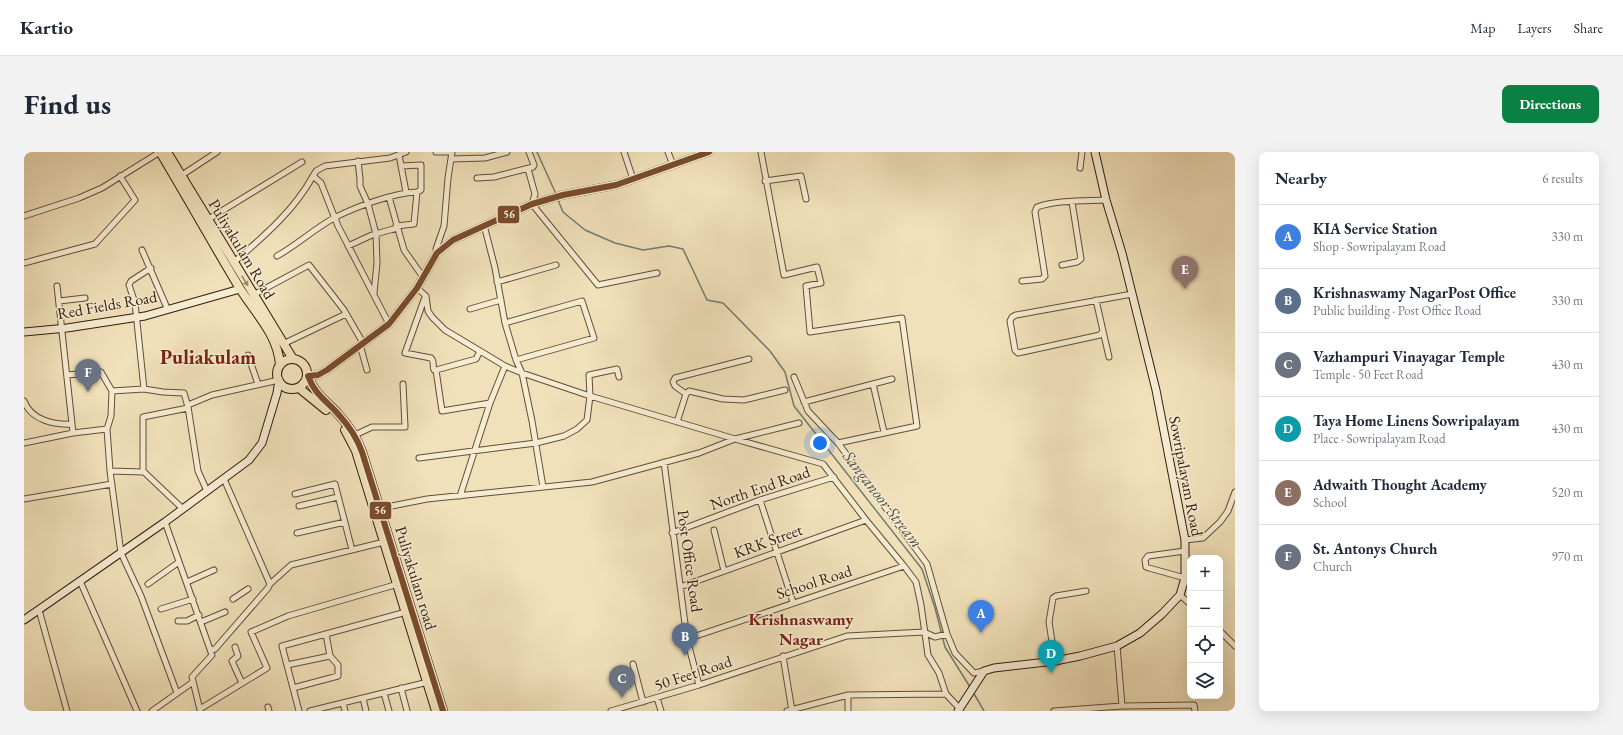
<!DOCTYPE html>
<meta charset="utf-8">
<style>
:root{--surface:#fff;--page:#f2f2f3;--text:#1f2937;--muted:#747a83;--line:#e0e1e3;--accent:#0b8043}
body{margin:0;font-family:"EB Garamond",serif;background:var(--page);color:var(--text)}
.controls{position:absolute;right:12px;bottom:12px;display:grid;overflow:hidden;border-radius:8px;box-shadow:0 4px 16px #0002}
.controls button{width:36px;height:36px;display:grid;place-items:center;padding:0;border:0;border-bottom:1px solid var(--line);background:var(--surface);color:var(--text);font:20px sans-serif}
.you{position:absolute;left:796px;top:291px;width:14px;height:14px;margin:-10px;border:3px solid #fff;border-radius:50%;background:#1a73e8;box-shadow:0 0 0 6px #1a73e833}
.badge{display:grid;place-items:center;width:26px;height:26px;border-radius:50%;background:var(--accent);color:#fff;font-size:13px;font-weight:700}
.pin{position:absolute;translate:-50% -33px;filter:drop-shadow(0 1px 2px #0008)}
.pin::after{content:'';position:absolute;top:21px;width:14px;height:12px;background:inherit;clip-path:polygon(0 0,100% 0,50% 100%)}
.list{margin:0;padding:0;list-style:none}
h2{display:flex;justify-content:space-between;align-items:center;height:52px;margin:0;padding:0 16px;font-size:17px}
h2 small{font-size:13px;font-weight:400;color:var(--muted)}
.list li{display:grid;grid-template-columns:26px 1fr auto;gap:12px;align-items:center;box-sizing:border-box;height:64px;padding:0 16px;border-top:1px solid var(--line)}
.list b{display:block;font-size:15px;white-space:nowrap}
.list p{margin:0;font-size:13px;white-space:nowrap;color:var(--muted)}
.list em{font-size:13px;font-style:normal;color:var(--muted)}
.icon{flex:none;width:22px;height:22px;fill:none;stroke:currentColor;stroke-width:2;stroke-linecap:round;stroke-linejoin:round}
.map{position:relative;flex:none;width:1211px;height:559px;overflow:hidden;border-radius:8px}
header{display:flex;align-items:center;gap:24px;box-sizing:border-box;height:56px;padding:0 20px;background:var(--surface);border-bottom:1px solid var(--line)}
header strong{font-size:19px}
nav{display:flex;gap:22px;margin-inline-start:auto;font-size:14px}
.intro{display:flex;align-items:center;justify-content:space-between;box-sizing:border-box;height:96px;padding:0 24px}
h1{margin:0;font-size:28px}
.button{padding:10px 18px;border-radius:8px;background:var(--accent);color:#fff;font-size:14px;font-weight:700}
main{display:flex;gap:24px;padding:0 24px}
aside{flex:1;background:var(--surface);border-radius:8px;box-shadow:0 4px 16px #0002}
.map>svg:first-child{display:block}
</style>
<header>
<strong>Kartio</strong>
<nav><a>Map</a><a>Layers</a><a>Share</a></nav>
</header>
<div class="intro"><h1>Find us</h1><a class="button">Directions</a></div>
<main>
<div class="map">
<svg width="1211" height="559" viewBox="0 0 1211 559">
<rect width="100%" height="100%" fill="#f1e1ba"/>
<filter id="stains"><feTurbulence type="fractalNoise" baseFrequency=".005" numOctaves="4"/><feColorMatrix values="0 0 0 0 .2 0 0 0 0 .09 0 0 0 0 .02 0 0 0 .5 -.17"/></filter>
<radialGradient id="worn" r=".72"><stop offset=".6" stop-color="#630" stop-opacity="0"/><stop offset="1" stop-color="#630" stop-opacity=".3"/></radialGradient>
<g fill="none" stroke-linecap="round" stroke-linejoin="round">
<path stroke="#717d70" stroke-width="1.5" d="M513,0l19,42
M534,48l5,12 22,18 30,13 28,7 26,-4 14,3 24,51 16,3 47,48 15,21 9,34 128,163 13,39 10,39 25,40
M949,540l11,19"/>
<g stroke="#624d38" stroke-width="7">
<path id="street" d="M412,0h13
M600,0l9,27
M644,0l5,13
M737,0l23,123 33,-8 4,16 -15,3 4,46 92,-14 15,108 -79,17
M375,3l7,37
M427,7l34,-1 22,-6
M334,9l2,18v7l8,18 8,30 1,29 -3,30
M377,14l20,-1v25l-4,2
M1056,16l2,-16
M504,17l7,25 -3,10 66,81 59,-12
M289,24l3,-5 9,-5 65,-8 16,-6
M155,25l38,-25
M453,26l17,-1 39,-10 1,-2 -5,-13
M741,29l36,-5 5,23
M365,45l15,53 19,27
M0,64l55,-18 23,-10 58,-36
M183,68l95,-58
M460,73l11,43 10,55 11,37 6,13 10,48 11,66
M324,94l24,-11 25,-7
M118,98l25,58
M413,101l-1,-4 8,-23 4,-48 4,-26
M253,104c20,-11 37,-27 57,-38 21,-11 59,-25 83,-26l-3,32 -18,2
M0,111l71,-19 40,-44 -15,-24
M209,111c30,-26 61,-52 80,-87l8,7 17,43 51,98
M1038,113l15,-3 4,-3 -9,-57
M998,129l20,-2 3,-3 -10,-64 2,-5c21,-7 47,-6 69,-7
M473,130l59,-17
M33,134l16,147
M393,136l9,8 2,15 4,6 13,13 60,36 17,7 68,23 145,43 64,-16
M229,143l56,-30 35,45 19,33
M401,145l-20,56 26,5c4,4 1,8 3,12h2
M1072,148l7,31 -3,4 -82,18 -3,-3 -5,-29 2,-4 4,-2 116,-21
M35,149l26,-3
M446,157l31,-9
M481,171l77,-22 12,37 -78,22
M1079,179l6,26
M259,192l63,-30
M336,193l7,25
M456,199l-4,8 -40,11 6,41 48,-8
M224,203l10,29
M43,223l34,-3 11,19
M770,225l14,34 30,32 89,121 20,70 8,19 19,20 10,-2
M849,232l11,48
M120,237l-9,-86 -6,-18 2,-4 20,-13
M662,242l-11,-8 -2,-4 2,-4 74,-19
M0,249c7,19 30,24 48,23
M780,250l88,-23
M164,253l24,-10 67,-15
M653,270l9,-28 3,-3 34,8 21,1 41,-10
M331,283l17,-8h33l-2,-43
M0,291l49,-10 34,-4
M395,306l117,-15 28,-7 13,-7 10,-9 3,-24 -1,-21 28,-6 2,8
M640,310l23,177 12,46
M86,319l33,1v-55l45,-9
M119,319l40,38
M200,327l46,105
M271,342l40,-10 17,66
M436,344l30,-93 15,-37
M0,347l88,-15
M736,348l33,102
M275,354l39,-9
M353,357l50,-10 165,-17 107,-29 36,-14 88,25 43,56 38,46 12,16 5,23 7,50 11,18 7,21
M141,370l47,133 -20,22 8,33
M690,378l10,41
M273,381l48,-11
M648,381l88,-33 74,-23
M1161,388l18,-2 17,-16 8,-11 7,-19
M1161,426l-36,-10 -3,-1 -1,-7 3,-4 37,-5
M56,429l57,130
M163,430l27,-12
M124,432l31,-22
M656,435l186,-67
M1156,443l10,9
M209,447l15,-10
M137,457l32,-10
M15,458l28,101
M154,469h9l12,-6
M177,470l24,-10
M1196,479l15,15
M663,487l217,-73
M1093,494l5,60
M211,495l3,9 -6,5 10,22
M187,498l4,-1 53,-61 2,-4 21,-19 93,-23
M759,504l9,55
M1031,509l-6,-39 4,-24 3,-2 30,-5
M609,512l10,38
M263,513l43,-9
M269,536l45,-12v-11l-8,-9 -4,-22
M377,536l6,23
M153,541l-36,-97 -20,-43 -11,-82 -3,-42 4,-13 1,-25 32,-2 19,3 21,1 4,14 10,64 9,20
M360,541l5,18
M339,546l3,13
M633,546l4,13
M319,551l2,8
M244,555l1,4
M176,557l67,-41 -16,-36 37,-16 110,-32
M128,559l41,-29
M275,559l-17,-65 124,-34
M286,559l118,-29
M587,559l88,-26 148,-49 77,-4 11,5 12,-3
M763,559l61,-16 98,-1 14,15
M824,559v-16
M1030,559l68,-5 72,-1 1,6"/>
</g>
<g stroke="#321c0d" stroke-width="9">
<path id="secondary" d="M0,180l43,-4 78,-12 95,-27
M284,224l10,-1 9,-5 62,-46 28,-36 20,-35 16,-13 79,-36 31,-9 53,-10 93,-33
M0,468l141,-98 84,-62 13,-17 15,-50 2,-13
M934,559l26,-40 10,-3 61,-7 25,-5 37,-10 23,-13 22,-19 18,-19 5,-17v-38l-29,-150 -34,-137 -16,-53 -11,-48"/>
</g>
<g stroke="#321c0d" stroke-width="10">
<path id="primary" d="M136,0c27,45 52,90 79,135 15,25 39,47 41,78
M143,0l126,207
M253 222a15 15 0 1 1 30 0a15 15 0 1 1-30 0Z
M284,224c7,19 18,24 31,39 10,11 18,23 23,37l81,259
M275,236l27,22
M321,278l11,21 80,260"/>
</g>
<use href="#street" stroke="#f6ecd2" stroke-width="5"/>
<use href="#secondary" stroke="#f6ecd2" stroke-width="7"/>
<use href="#primary" stroke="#f1e1ba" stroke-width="8"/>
<g stroke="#f6ecd2" stroke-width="9">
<path id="bus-1" d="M419,559l-81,-259c-5,-14 -13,-26 -23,-37 -13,-15 -24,-20 -31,-39l10,-1 9,-5 62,-46 28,-36 20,-35 16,-13 79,-36 31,-9 53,-10 93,-33"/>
</g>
<use href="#bus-1" stroke="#7a4b2a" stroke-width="6"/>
</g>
<defs><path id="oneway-solid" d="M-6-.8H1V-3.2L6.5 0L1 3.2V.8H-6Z"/></defs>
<use fill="#9b886c" href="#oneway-solid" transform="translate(221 129) rotate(59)"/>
<g text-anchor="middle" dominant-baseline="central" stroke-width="3" stroke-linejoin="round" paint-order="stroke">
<g font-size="16" fill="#321c0d" stroke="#f6ecd2">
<text transform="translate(218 97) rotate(59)">Puliyakulam Road</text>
<text transform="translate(83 153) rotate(-10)">Red Fields Road</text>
<text transform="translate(1162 324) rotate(79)">Sowripalayam Road</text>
<text transform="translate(736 336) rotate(-19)">North End Road</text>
<text transform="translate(744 389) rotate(-20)">KRK Street</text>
<text transform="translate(666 409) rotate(82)">Post Office Road</text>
<text transform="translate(392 426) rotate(73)">Puliyakulam road</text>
<text transform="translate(790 430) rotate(-18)">School Road</text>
<text transform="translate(669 521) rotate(-18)">50 Feet Road</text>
</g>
<g font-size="17" font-style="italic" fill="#524c3f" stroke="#f6ecd2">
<text transform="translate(859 347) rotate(52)">Sanganoor Stream</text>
</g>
<g font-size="17" font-weight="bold" fill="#7a1f14" stroke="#f6ecd2">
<text x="777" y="467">Krishnaswamy<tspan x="777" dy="20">Nagar</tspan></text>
</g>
<g font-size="20" font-weight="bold" fill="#7a1f14" stroke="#f6ecd2">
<text x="184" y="205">Puliakulam</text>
</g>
</g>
<g stroke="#f6ecd2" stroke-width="1.5">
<rect x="473" y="53" width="23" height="19" rx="4" fill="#7a4b2a"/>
<rect x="345" y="349" width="23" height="19" rx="4" fill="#7a4b2a"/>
</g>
<g font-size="11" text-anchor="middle" font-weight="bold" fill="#fff">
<text x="485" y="66">56</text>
<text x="356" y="362">56</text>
</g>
<rect width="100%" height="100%" filter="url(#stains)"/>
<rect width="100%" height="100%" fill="url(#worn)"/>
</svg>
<div class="controls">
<button>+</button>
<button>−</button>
<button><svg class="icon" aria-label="locate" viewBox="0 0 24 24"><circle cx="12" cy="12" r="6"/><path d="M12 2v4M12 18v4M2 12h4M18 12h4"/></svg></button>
<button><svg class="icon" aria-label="layers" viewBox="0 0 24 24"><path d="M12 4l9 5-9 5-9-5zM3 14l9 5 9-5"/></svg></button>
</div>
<div class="you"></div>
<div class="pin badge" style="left:957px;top:481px;background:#3f7fe0">A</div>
<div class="pin badge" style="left:661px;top:504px;background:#5c6f8a">B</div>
<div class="pin badge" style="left:598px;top:546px;background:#6b7280">C</div>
<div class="pin badge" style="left:1027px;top:521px;background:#0f9aa8">D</div>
<div class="pin badge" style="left:1161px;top:137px;background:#8d6e63">E</div>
<div class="pin badge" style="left:64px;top:240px;background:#6b7280">F</div>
</div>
<aside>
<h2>Nearby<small>6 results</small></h2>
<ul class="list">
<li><span class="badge" style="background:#3f7fe0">A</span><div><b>KIA Service Station</b><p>Shop · Sowripalayam Road</p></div><em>330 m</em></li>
<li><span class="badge" style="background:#5c6f8a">B</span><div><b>Krishnaswamy NagarPost Office</b><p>Public building · Post Office Road</p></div><em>330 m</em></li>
<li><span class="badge" style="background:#6b7280">C</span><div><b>Vazhampuri Vinayagar Temple</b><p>Temple · 50 Feet Road</p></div><em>430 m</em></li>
<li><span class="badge" style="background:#0f9aa8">D</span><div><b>Taya Home Linens Sowripalayam</b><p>Place · Sowripalayam Road</p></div><em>430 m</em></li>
<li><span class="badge" style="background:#8d6e63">E</span><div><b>Adwaith Thought Academy</b><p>School</p></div><em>520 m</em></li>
<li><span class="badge" style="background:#6b7280">F</span><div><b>St. Antonys Church</b><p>Church</p></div><em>970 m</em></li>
</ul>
</aside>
</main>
